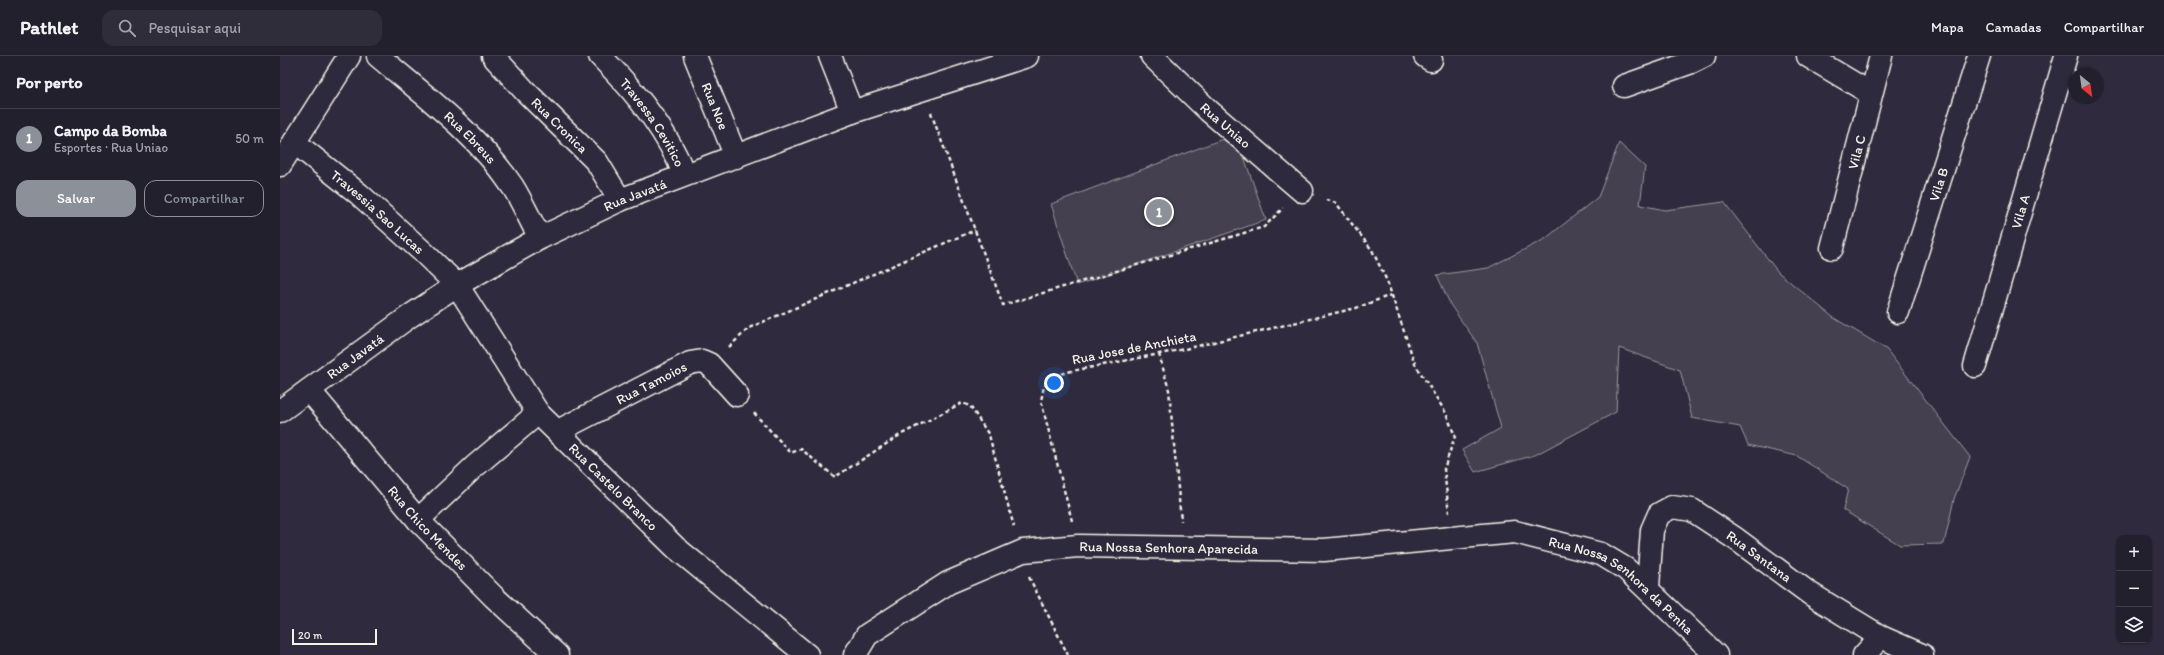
<!DOCTYPE html>
<html lang="pt">
<meta charset="utf-8">
<style>
:root{--surface:#23202e;--page:#2f2d3a;--text:#f1f3f6;--muted:#a3a3aa;--line:#403e4a;--accent:#8c9099}
body{margin:0;font-family:Itim,sans-serif;background:var(--page);color:var(--text)}
.controls{position:absolute;right:12px;bottom:12px;display:grid;overflow:hidden;border-radius:8px;box-shadow:0 1px 3px #0004}
.controls button{width:36px;height:36px;display:grid;place-items:center;padding:0;border:0;border-bottom:1px solid var(--line);background:var(--surface);color:var(--text);font:20px sans-serif}
.compass{position:absolute;left:1788px;top:12px;width:36px;height:36px;border-radius:50%;background:var(--surface);box-shadow:0 1px 3px #0004;rotate:151deg}
.scale{position:absolute;left:12px;bottom:10px;width:85px;box-sizing:border-box;padding-left:4px;border:2px solid #f4f1e8;border-top:0;font-size:11px;line-height:14px;white-space:nowrap;color:#f4f1e8;-webkit-text-stroke:3px #2f2a3d;paint-order:stroke}
.you{position:absolute;left:774px;top:327px;width:14px;height:14px;margin:-10px;border:3px solid #fff;border-radius:50%;background:#1a73e8;box-shadow:0 0 0 6px #1a73e833}
.badge{display:grid;place-items:center;width:26px;height:26px;border-radius:50%;background:var(--accent);color:#fff;font-size:13px;font-weight:700}
.pin{position:absolute;translate:-50% -50%;border:2px solid #fff;box-shadow:0 1px 4px #0006}
.list{margin:0;padding:0;list-style:none}
h2{display:flex;justify-content:space-between;align-items:center;height:52px;margin:0;padding:0 16px;font-size:17px}
h2 small{font-size:13px;font-weight:400;color:var(--muted)}
.list li{display:grid;grid-template-columns:26px 1fr auto;gap:12px;align-items:center;box-sizing:border-box;height:60px;padding:0 16px;border-top:1px solid var(--line)}
.list b{display:block;font-size:15px;white-space:nowrap}
.list p{margin:0;font-size:13px;white-space:nowrap;color:var(--muted)}
.list em{font-size:13px;font-style:normal;color:var(--muted)}
.actions{display:flex;gap:8px;padding:12px 16px}
.actions a{flex:1;padding:9px 0;border:1px solid var(--accent);border-radius:12px;text-align:center;font-size:14px;color:var(--accent)}
.actions .main{background:var(--accent);color:#fff}
.icon{flex:none;width:22px;height:22px;fill:none;stroke:currentColor;stroke-width:2;stroke-linecap:round;stroke-linejoin:round}
.map{position:relative;flex:none;width:1884px;height:599px;overflow:hidden}
header{display:flex;align-items:center;gap:24px;box-sizing:border-box;height:56px;padding:0 20px;background:var(--surface);border-bottom:1px solid var(--line)}
header strong{font-size:19px}
nav{display:flex;gap:22px;margin-inline-start:auto;font-size:14px}
.search{width:280px;height:36px;background:var(--page);display:flex;align-items:center;gap:10px;box-sizing:border-box;padding:0 14px;border-radius:12px;color:var(--muted);font-size:15px}
main{display:flex}
aside{flex:1;background:var(--surface)}
.map>svg:first-child{display:block}
</style>
<header>
<strong>Pathlet</strong>
<div class="search"><svg class="icon" aria-label="search" viewBox="0 0 24 24"><circle cx="10" cy="10" r="6"/><path d="M15 15l6 6"/></svg>Pesquisar aqui</div>
<nav><a>Mapa</a><a>Camadas</a><a>Compartilhar</a></nav>
</header>
<main>
<aside>
<h2>Por perto<small></small></h2>
<ul class="list">
<li><span class="badge">1</span><div><b>Campo da Bomba</b><p>Esportes · Rua Uniao</p></div><em>50 m</em></li>
</ul>
<div class="actions"><a class="main">Salvar</a><a>Compartilhar</a></div>
</aside>
<div class="map">
<svg width="1884" height="599" viewBox="0 0 1884 599">
<rect width="100%" height="100%" fill="#2f2a3d"/>
<filter id="ink" filterUnits="userSpaceOnUse"><feTurbulence type="fractalNoise" baseFrequency=".025" numOctaves="2"/><feDisplacementMap in="SourceGraphic" scale="8" xChannelSelector="R" yChannelSelector="G"/><feConvolveMatrix kernelMatrix="1 2 1 2 8 2 1 2 1" color-interpolation-filters="sRGB"/></filter>
<g filter="url(#ink)">
<path fill="#454050" stroke="#9c989c" d="M956,78l30,86 -189,65 -26,-81z
M1339,87l26,24 -5,38 25,5 59,-8 54,70 56,46 52,31 84,108 -16,42 -10,45 -44,1 -57,-35 5,-21 -51,-33 -49,-11 -8,-18 -48,-9 -12,-48 -61,-22 -3,64 -81,43 -60,17 -13,-22 39,-22 -24,-85 -26,-37 -14,-31 51,-7 57,-29 53,-42z"/>
<g fill="none" stroke-linecap="round" stroke-linejoin="round">
<g stroke="#f4f1e8" stroke-width="25">
<g id="minor">
<path id="s1" d="M98,0c47,40 100,79 135,131 10,16 18,35 27,51"/>
<path id="s2" d="M213,0l32,35 72,71 23,38"/>
<path id="s3" d="M320,0c33,33 67,74 84,118"/>
<path id="s4" d="M415,0l41,101"/>
<path d="M550,0l22,56"/>
<path id="s5" d="M872,0l57,55 93,80"/>
<path d="M1145,0l6,4"/>
<path d="M1528,0l62,37"/>
<path d="M1344,30l68,-24 12,-6"/>
<path id="s6" d="M14,86l65,52 64,58 34,33 81,128 138,135 131,107"/>
<path d="M0,109l69,-109"/>
<path id="s7" d="M1552,192l49,-192"/>
<path id="s8" d="M1618,256l81,-256"/>
<path id="s9" d="M1695,310l91,-310"/>
<path id="s10" d="M29,334l109,130 76,77 63,58"/>
<path id="s11" d="M0,355l130,-95 47,-31 83,-47 80,-38 232,-88 175,-56"/>
<path id="s12" d="M278,375l132,-68 12,-2 7,3 28,31"/>
<path d="M138,464l56,-53 64,-54"/>
<path id="s13" d="M1368,531l4,-57 7,-16 13,-7 20,3 44,29 73,54 72,44 41,18"/>
<path id="s14" d="M575,599l12,-20 81,-52 75,-32 55,-5 246,4 191,-18 86,22 25,15 90,86"/>
<path d="M1584,599l17,-18"/>
</g>
</g>
<path stroke="#f4f1e8" stroke-width="2.5" stroke-dasharray="4 3" stroke-linecap="butt" d="M651,57l72,192 261,-78 19,-19
M1046,144l10,3 36,47 15,31 28,83 31,49 9,23 -11,33 5,44
M449,291l20,-19 226,-98
M879,298l10,36 12,131
M474,357l37,40 10,-4 34,28 65,-42 62,-32 8,3 19,29 25,92
M792,465l-31,-120 3,-15 10,-9 13,-5 118,-23 171,-41 35,-13
M749,521l39,78"/>
<use href="#minor" stroke="#2f2a3d" stroke-width="22"/>
</g>
</g>
<g text-anchor="middle" dominant-baseline="central" stroke-width="4" stroke-linejoin="round" paint-order="stroke">
<g font-size="14" fill="#f4f1e8" stroke="#2f2a3d">
<text stroke="none"><textPath href="#s4" startOffset="54">Rua Noe</textPath></text>
<text stroke="none"><textPath href="#s3" startOffset="85">Travessa Cevitico</textPath></text>
<text stroke="none"><textPath href="#s2" startOffset="96">Rua Cronica</textPath></text>
<text stroke="none"><textPath href="#s5" startOffset="101">Rua Uniao</textPath></text>
<text stroke="none"><textPath href="#s1" startOffset="123">Rua Ebreus</textPath></text>
<text stroke="none"><textPath href="#s7" startOffset="99">Vila C</textPath></text>
<text stroke="none"><textPath href="#s8" startOffset="134">Vila B</textPath></text>
<text stroke="none"><textPath href="#s11" startOffset="417">Rua Javatá</textPath></text>
<text stroke="none"><textPath href="#s9" startOffset="161">Vila A</textPath></text>
<text stroke="none"><textPath href="#s6" startOffset="109">Travessia Sao Lucas</textPath></text>
<text transform="translate(854 292) rotate(-11)">Rua Jose de Anchieta</text>
<text stroke="none"><textPath href="#s11" startOffset="93">Rua Javatá</textPath></text>
<text stroke="none"><textPath href="#s12" startOffset="105">Rua Tamoios</textPath></text>
<text stroke="none"><textPath href="#s6" startOffset="474">Rua Castelo Branco</textPath></text>
<text stroke="none"><textPath href="#s10" startOffset="182">Rua Chico Mendes</textPath></text>
<text stroke="none"><textPath href="#s14" startOffset="347">Rua Nossa Senhora Aparecida</textPath></text>
<text stroke="none"><textPath href="#s13" startOffset="191">Rua Santana</textPath></text>
<text stroke="none"><textPath href="#s14" startOffset="816">Rua Nossa Senhora da Penha</textPath></text>
</g>
</g>
</svg>
<div class="controls">
<button>+</button>
<button>−</button>
<button><svg class="icon" aria-label="layers" viewBox="0 0 24 24"><path d="M12 4l9 5-9 5-9-5zM3 14l9 5 9-5"/></svg></button>
</div>
<svg class="compass" viewBox="-18 -18 36 36"><path d="M0-13l5 13h-10z" fill="#e53935"/><path d="M0 13l5-13h-10z" fill="#a3a3aa"/></svg>
<div class="scale">20 m</div>
<div class="you"></div>
<div class="pin badge" style="left:879px;top:156px">1</div>
</div>
</main>
